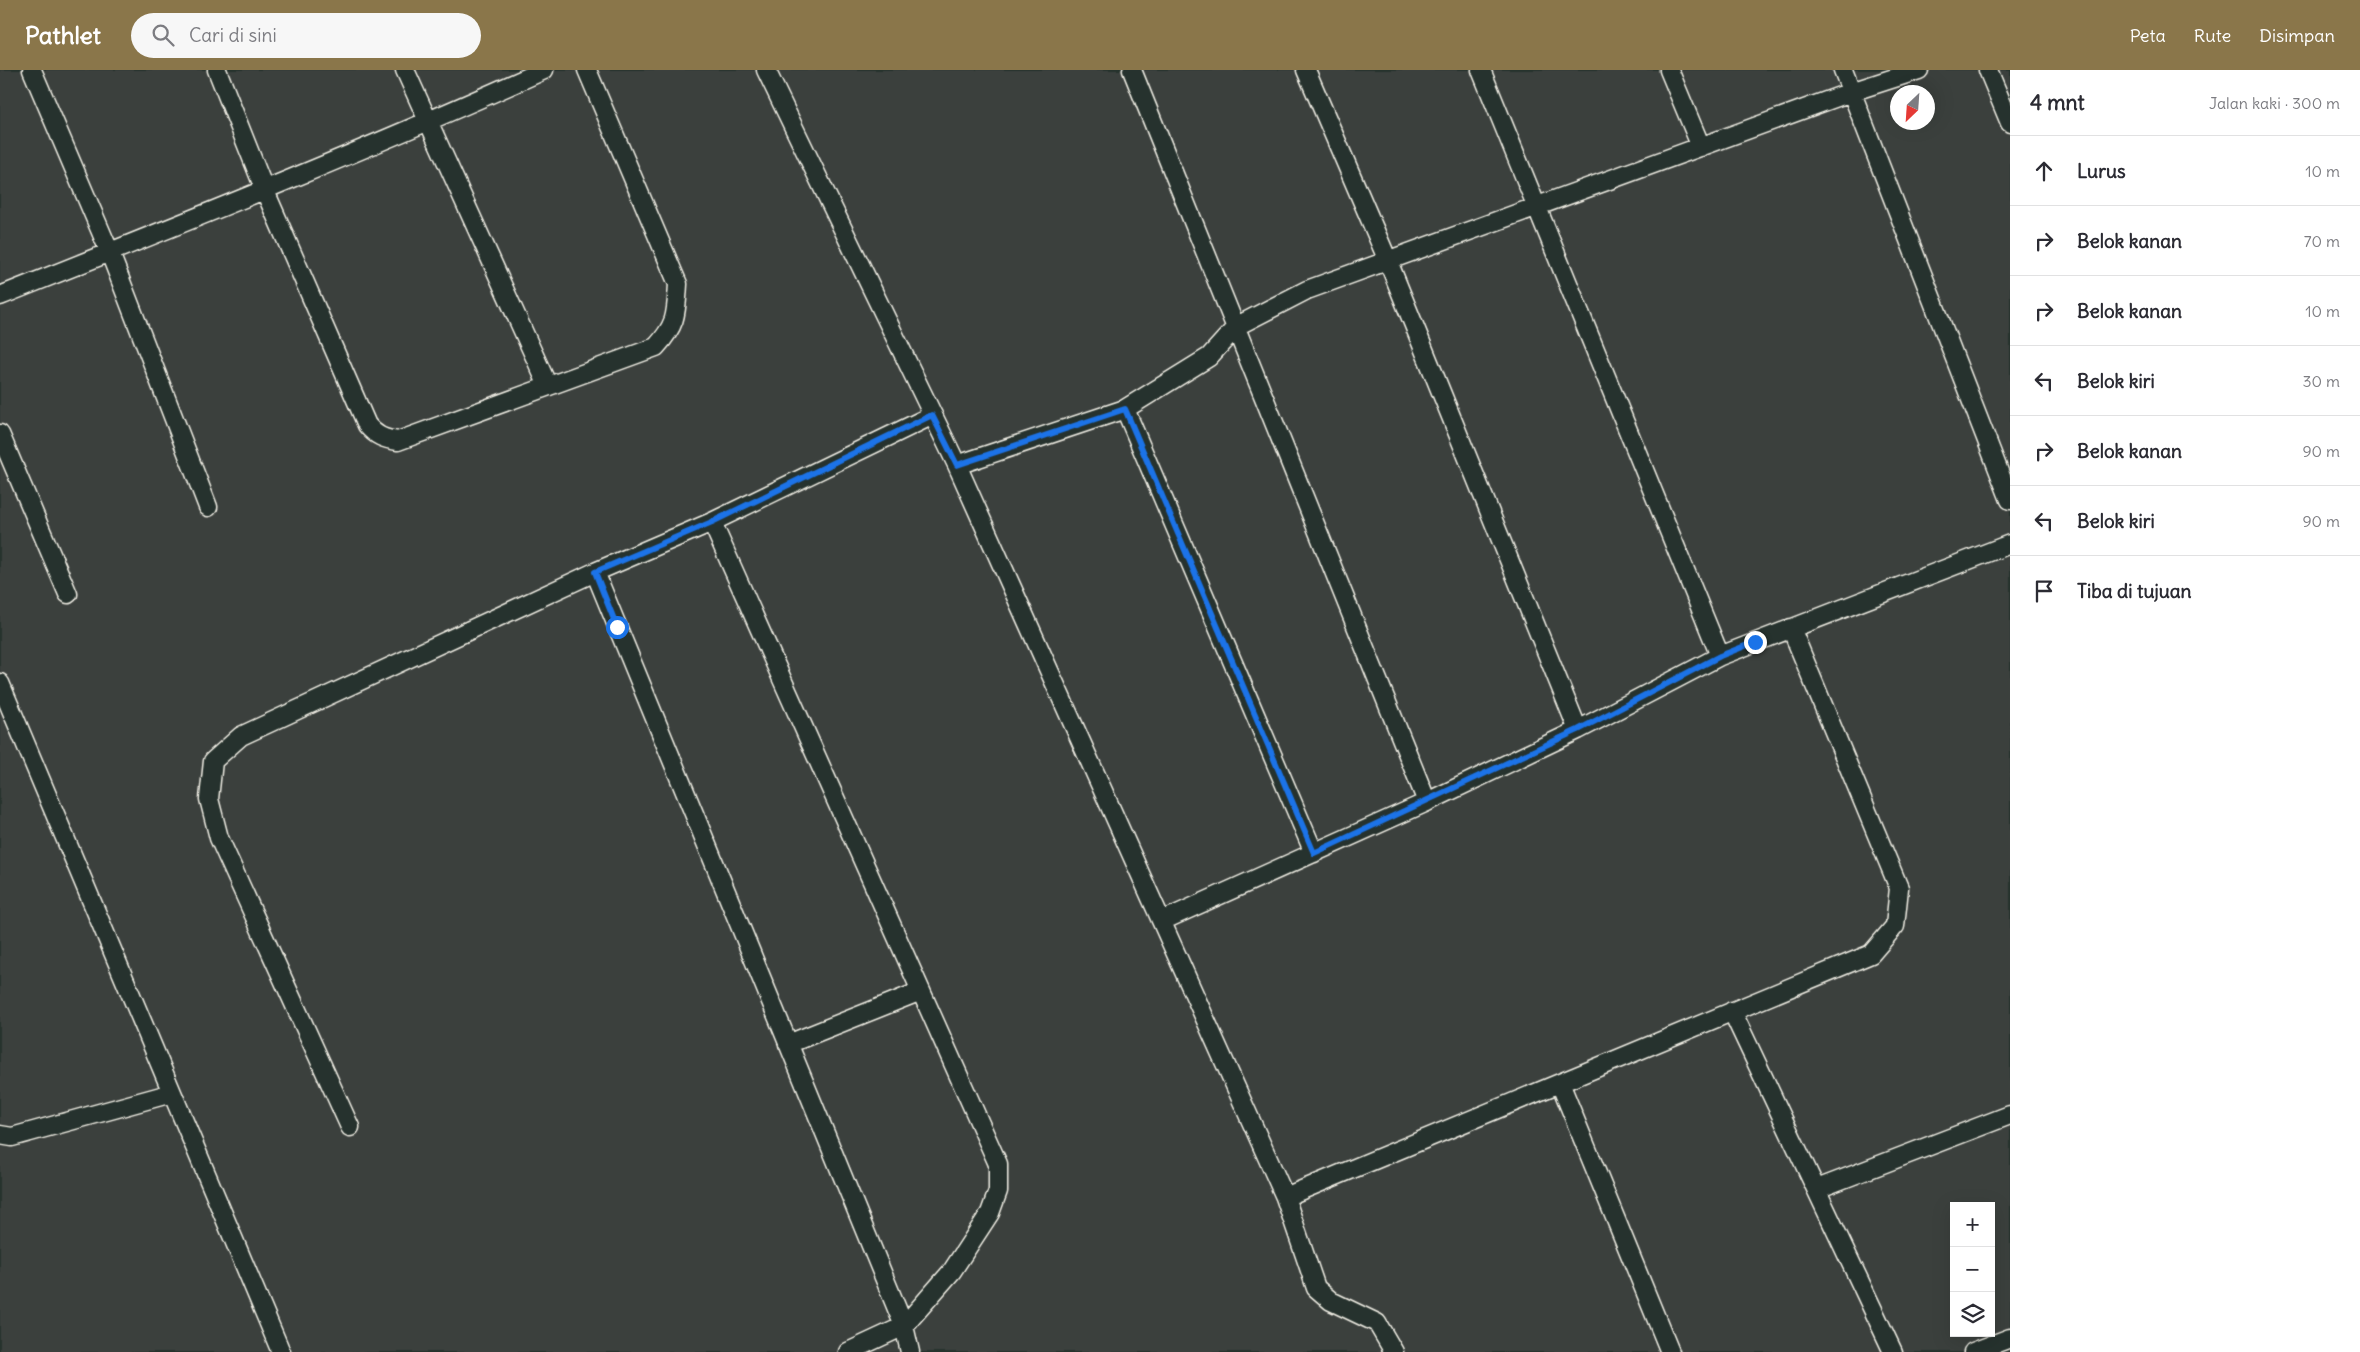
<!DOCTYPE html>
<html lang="id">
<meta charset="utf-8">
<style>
:root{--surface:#fff;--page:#f7f7f7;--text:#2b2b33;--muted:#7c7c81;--line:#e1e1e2;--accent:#8a764a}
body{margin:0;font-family:Delius,sans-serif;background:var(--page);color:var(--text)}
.controls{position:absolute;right:15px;bottom:15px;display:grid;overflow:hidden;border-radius:0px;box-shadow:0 5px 20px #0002}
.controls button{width:45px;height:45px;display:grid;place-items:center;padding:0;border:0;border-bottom:1px solid var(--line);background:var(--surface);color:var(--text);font:25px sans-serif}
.compass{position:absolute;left:1890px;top:15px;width:45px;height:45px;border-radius:50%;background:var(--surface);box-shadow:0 5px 20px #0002;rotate:205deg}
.stop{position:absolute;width:15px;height:15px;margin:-11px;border:4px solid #1a73e8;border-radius:50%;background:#fff}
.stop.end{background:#1a73e8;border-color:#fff;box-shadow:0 1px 5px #0008}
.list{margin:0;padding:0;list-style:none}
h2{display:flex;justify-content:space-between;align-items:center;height:65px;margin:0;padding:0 20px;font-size:21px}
h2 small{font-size:16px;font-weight:400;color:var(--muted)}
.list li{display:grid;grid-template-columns:32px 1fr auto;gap:15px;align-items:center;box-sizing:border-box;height:70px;padding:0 20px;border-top:1px solid var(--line)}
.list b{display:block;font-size:19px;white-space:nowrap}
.list em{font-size:16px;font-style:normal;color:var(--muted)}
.icon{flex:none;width:28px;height:28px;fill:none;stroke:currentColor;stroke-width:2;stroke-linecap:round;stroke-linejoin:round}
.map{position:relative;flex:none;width:2010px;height:1282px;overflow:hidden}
header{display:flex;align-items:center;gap:30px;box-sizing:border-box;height:70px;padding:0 25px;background:var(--accent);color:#fff}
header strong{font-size:24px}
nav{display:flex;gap:28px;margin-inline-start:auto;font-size:18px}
.search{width:350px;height:45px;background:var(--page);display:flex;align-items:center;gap:12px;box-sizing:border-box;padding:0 18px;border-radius:28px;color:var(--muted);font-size:19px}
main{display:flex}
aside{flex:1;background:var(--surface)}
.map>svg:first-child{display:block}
</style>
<header>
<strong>Pathlet</strong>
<div class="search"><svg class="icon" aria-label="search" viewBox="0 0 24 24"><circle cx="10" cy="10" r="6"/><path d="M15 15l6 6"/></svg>Cari di sini</div>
<nav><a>Peta</a><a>Rute</a><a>Disimpan</a></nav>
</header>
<main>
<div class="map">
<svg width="2010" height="1282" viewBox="0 0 2010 1282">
<rect width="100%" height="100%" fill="#26332d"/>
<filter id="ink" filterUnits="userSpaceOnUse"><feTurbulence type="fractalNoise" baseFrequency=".02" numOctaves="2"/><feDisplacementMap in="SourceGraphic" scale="10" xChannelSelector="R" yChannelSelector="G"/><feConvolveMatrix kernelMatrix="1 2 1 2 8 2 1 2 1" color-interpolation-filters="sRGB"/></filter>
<g filter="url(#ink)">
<path fill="#3b413e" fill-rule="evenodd" d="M0,0h2010v1282h-2010zM1898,22h30v30h-30zM1954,1136h37v127h-37z"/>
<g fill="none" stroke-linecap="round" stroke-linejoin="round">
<g stroke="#f4f1e8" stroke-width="21">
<path id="lane" d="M32,0l78,183 98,254
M217,0l48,121 102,234c9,11 17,14 31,16l258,-94c21,-23 20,-33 22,-63l-91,-214
M405,0l143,316
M766,0l191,395 328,732 31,91 15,13 46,22 17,29
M1132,0l295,732
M1306,0l82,191 190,469
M1481,0l239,586
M1669,0l32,77
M1843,0l167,430
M1988,0l22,53
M0,226c183,-73 365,-145 544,-226
M1125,339l189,444
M0,364l68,160
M957,395l168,-56 84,-52 28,-31 70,-36 544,-198 68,-22
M712,452l286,642v27l-8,22 -38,58 -48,55 -56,26
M595,502l309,754 6,26
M0,613l281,669
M1162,851l265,-119 151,-72 142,-74 290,-112
M1732,941l161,341
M788,974l133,-53
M1560,1013l110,269
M350,1057l-131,-289 -10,-39 4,-38 28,-25 354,-164 117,-50 221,-107
M0,1065l12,2 160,-44
M1817,1119l193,-74
M1285,1127l586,-243 24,-28 4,-38 -108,-260
M1973,1282l37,-14"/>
</g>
<use href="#lane" stroke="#26332d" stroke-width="18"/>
</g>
</g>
<g fill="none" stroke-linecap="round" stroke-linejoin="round" filter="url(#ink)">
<path stroke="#1a73e8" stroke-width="6" d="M617,557l-22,-55 117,-50 220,-107 25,50 168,-56 189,444 264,-123 142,-74 35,-14"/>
</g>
</svg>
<div class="controls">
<button>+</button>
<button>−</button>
<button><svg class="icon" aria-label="layers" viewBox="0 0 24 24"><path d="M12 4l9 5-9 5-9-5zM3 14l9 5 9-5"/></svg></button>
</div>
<svg class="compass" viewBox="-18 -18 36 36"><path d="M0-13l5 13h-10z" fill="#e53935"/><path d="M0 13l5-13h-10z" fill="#7c7c81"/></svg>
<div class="stop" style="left:617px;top:557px"></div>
<div class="stop end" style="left:1755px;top:572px"></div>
</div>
<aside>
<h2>4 mnt<small>Jalan kaki · 300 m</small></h2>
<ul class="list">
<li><svg class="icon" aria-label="ahead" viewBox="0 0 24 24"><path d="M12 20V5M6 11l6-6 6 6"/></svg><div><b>Lurus</b></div><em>10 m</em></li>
<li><svg class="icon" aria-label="right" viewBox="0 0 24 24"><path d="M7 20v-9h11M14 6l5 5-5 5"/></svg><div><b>Belok kanan</b></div><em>70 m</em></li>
<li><svg class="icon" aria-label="right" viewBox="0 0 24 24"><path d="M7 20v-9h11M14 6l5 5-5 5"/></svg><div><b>Belok kanan</b></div><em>10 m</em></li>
<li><svg class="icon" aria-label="left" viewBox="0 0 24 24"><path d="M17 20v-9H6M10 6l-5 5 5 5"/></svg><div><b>Belok kiri</b></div><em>30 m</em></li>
<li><svg class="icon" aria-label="right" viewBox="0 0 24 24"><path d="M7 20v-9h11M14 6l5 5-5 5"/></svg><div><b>Belok kanan</b></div><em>90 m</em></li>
<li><svg class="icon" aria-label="left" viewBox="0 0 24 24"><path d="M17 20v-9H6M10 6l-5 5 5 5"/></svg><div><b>Belok kiri</b></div><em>90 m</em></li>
<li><svg class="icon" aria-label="arrive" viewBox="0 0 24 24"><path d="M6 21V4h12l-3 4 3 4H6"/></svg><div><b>Tiba di tujuan</b></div></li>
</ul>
</aside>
</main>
